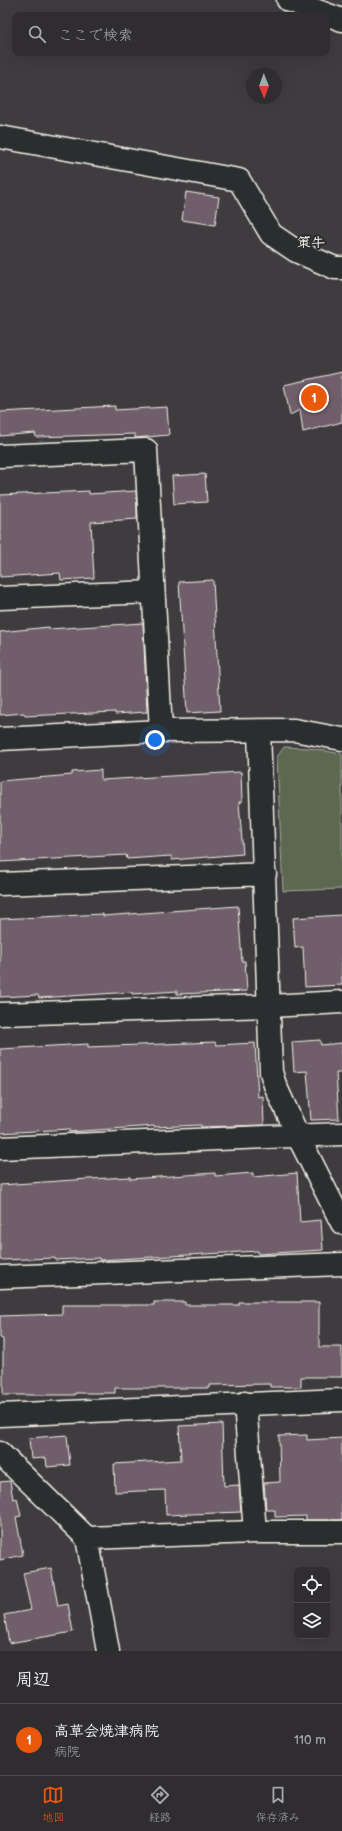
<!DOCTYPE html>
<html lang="ja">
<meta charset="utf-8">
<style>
:root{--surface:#2f2d30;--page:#373538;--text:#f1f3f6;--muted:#a7a8ab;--line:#4a494c;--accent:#ea580c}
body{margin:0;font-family:"Balsamiq Sans","Klee One",sans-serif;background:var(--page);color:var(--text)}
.controls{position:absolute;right:12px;bottom:12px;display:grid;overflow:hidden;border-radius:8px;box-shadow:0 4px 16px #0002}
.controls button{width:36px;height:36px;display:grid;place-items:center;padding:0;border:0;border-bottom:1px solid var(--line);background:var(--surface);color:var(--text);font:20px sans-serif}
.compass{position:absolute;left:246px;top:68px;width:36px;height:36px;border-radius:50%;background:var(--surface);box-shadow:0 4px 16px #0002;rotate:179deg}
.you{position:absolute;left:155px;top:740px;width:14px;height:14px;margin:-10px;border:3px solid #fff;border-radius:50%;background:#1a73e8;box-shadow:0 0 0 6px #1a73e833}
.badge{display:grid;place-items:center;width:26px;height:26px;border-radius:50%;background:var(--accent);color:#fff;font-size:13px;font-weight:700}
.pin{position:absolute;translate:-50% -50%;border:2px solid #fff;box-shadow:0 1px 4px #0006}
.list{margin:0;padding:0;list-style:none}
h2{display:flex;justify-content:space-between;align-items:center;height:52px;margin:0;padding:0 16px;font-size:17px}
h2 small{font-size:13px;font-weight:400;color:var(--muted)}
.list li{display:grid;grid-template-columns:26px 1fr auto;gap:12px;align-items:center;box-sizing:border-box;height:72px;padding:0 16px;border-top:1px solid var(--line)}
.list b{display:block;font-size:15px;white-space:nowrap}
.list p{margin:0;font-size:13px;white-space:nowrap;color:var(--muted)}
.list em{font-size:13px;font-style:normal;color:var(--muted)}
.icon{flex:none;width:22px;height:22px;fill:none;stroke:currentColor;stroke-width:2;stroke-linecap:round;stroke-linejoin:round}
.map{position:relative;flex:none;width:342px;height:1651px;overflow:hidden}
.search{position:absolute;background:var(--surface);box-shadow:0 4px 16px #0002;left:12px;right:12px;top:12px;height:44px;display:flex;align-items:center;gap:10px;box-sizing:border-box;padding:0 14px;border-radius:8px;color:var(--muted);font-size:15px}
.sheet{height:124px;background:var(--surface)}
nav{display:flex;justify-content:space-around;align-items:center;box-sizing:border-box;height:56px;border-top:1px solid var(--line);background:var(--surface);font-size:11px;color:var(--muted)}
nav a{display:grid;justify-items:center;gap:2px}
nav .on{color:var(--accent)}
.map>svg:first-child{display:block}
</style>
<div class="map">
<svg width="342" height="1651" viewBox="0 0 342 1651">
<rect width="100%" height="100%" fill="#3f3c40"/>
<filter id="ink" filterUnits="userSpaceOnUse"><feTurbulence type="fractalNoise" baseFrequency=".025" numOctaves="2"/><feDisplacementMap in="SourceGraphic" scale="8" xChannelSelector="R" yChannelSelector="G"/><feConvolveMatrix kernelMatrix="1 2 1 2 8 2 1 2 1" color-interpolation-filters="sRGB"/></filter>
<g filter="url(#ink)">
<path fill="#5c6850" stroke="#a8ac9c" d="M284,747l25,1 33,6v135l-59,2 -6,-134z"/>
<path fill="#6f5f6a" stroke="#f4f1e8" d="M186,192l33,5 -4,28 -33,-5z
M342,372v50l-39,10 -3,-22 -10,5 -6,-30z
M115,406v4l52,-3 2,28 -34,3v-4l-99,3 -1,-4 -35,3v-24z
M205,474l2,28 -33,2 -2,-28z
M89,491v3l47,-3 1,16v12l-46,3 3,56 -33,2 -1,-7 -60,4v-82z
M213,580l7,131 -33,2 -8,-131z
M143,623l4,89 -32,2v-2l-90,4 -1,-3 -24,2v-83l49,-5v2z
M101,770v10l140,-8 1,30h-3l4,52 -71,6 -1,-4 -44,3 -1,-4 -126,7v-81l72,-6v-3z
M238,906l4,55h3l2,30 -70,3v-3l-45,3v-2l-93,6 -1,-3 -38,2v-78l103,-5v2z
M342,915v70l-37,2 -2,-40 -8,1 -2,-30z
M320,1040l1,5 21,-2v30h-6l3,46 -28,1 -4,-49 -13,1 -2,-30z
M215,1042l1,3 39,-2 3,54 5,-1 1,29 -63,2v-2l-47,2v-1l-85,6v-3l-69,4v-84l88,-5v3z
M215,1173v3l38,-3v4l44,-4 3,49 21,-2 2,30 -65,4v-3l-159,9v-2l-44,2v-2l-55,2v-75l89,-6 41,-2v2z
M154,1302h31v3h54v-3h80v45h23v30h-41v10h-31v-3l-60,1v3h-95v5h-40v2h-72v-56l-3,-1v-22l62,-2v-9h92z
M222,1424l2,62 15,-1 2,27 -75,3 -1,-25 -50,2 -1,-28 67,-4 -2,-34z
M67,1435l3,30 -23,2 -1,-9 -15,1 -2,-21z
M307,1435v5l35,-2v82h-36v-4l-31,1v-7h-9l-2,-27 16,-1 -1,-46z
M10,1481l3,18 4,-1 4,18 -5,1 7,38 -23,5v-78z
M51,1568l7,38 10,-2 5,28 -64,11 -5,-28 27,-5 -8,-37z"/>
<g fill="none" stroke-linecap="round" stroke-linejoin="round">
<g stroke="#f4f1e8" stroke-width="25">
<path id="minor" d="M288,0l54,20
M0,137l239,43 32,54 25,17 39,17h7
M0,456l146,-6 15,281
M0,598l153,-6
M259,731l12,341 4,13 23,51 44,87
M0,739l161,-8 133,-1 48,9
M0,884l265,-10
M0,1014l270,-8 72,-4
M0,1148l342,-14
M0,1277l342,-13
M245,1403l10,129
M0,1415l342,-15
M0,1453l87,85 21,113
M87,1538l168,-6h87"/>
</g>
<use href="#minor" stroke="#2a2d2e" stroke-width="22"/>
</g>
</g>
<g text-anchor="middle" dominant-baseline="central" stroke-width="4" stroke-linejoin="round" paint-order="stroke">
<g font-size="14" font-weight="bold" fill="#f4f1e8" stroke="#2a2d2e">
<text x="311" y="242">策牛</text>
</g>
</g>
</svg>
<div class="controls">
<button><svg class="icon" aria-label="locate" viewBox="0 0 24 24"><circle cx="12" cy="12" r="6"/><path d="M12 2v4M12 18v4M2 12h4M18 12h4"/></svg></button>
<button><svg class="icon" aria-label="layers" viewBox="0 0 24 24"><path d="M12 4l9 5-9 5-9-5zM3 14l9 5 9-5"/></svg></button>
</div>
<svg class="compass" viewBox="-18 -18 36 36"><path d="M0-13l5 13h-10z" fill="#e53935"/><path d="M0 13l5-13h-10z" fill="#a7a8ab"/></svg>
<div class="you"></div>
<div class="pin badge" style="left:314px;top:398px">1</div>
<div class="search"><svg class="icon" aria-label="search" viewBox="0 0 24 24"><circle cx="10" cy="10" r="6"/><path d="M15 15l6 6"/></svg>ここで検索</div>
</div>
<section class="sheet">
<h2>周辺<small></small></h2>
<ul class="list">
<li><span class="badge">1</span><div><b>高草会焼津病院</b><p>病院</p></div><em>110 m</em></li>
</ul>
</section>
<nav>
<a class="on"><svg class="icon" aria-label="map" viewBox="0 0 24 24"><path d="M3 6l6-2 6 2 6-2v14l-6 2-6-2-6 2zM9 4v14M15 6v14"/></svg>地図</a>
<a><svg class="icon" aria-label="directions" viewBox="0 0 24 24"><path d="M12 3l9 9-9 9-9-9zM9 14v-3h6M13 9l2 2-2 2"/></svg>経路</a>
<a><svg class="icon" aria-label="saved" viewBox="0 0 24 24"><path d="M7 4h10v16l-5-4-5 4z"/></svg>保存済み</a>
</nav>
